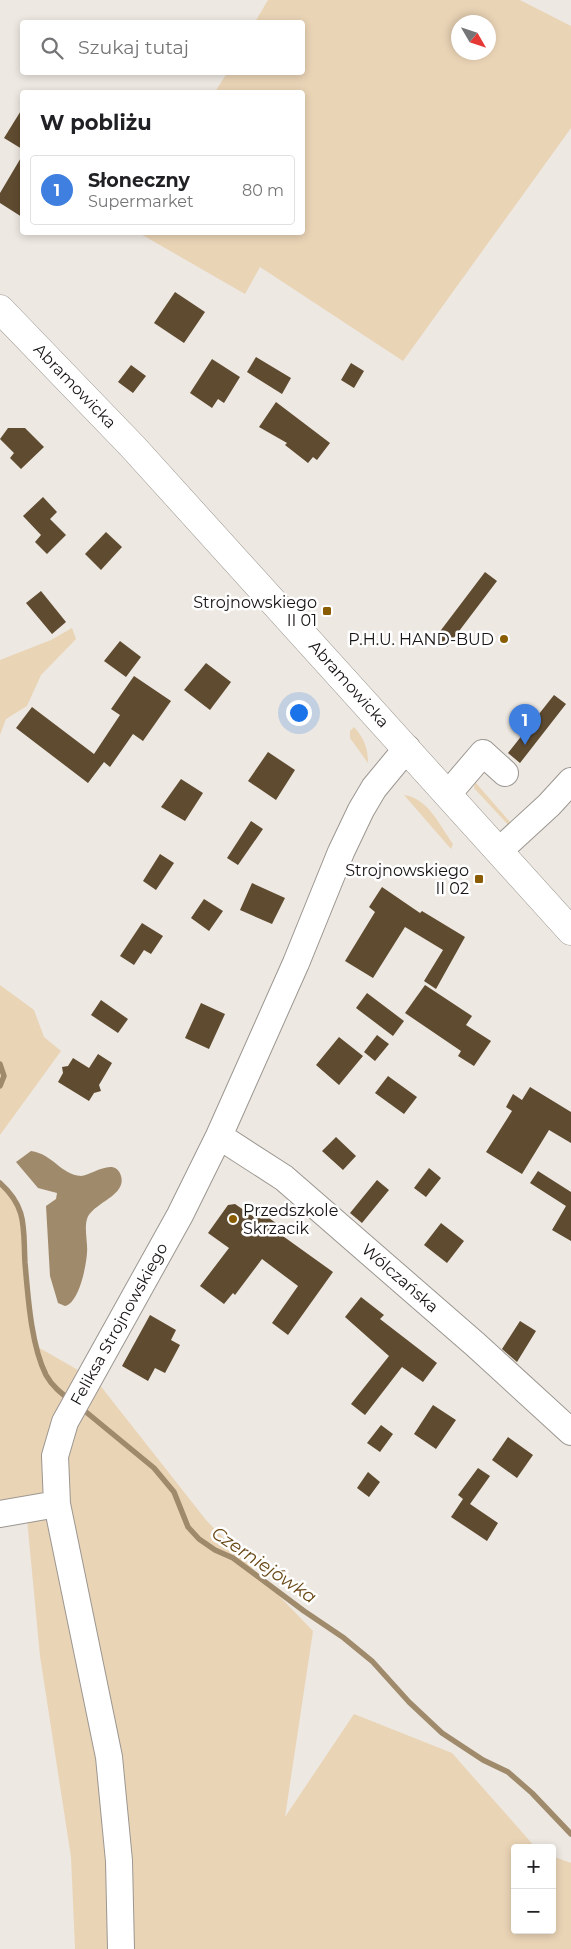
<!DOCTYPE html>
<html lang="pl">
<meta charset="utf-8">
<style>
:root{--surface:#fff;--page:#f2f2f2;--text:#202124;--muted:#757577;--line:#e0e0e0;--accent:#d93025}
body{margin:0;font-family:Montserrat,sans-serif;background:var(--page);color:var(--text)}
.controls{position:absolute;right:15px;bottom:15px;display:grid;overflow:hidden;border-radius:5px;box-shadow:0 2px 8px #0003}
.controls button{width:45px;height:45px;display:grid;place-items:center;padding:0;border:0;border-bottom:1px solid var(--line);background:var(--surface);color:var(--text);font:25px sans-serif}
.compass{position:absolute;left:451px;top:15px;width:45px;height:45px;border-radius:50%;background:var(--surface);box-shadow:0 2px 8px #0003;rotate:129deg}
.you{position:absolute;left:298px;top:712px;width:18px;height:18px;margin:-12px;border:4px solid #fff;border-radius:50%;background:#1a73e8;box-shadow:0 0 0 8px #1a73e833}
.badge{display:grid;place-items:center;width:32px;height:32px;border-radius:50%;background:var(--accent);color:#fff;font-size:16px;font-weight:700}
.pin{position:absolute;translate:-50% -41px;filter:drop-shadow(0 1px 2px #0008)}
.pin::after{content:'';position:absolute;top:26px;width:18px;height:15px;background:inherit;clip-path:polygon(0 0,100% 0,50% 100%)}
.list{margin:0;padding:0;list-style:none}
h2{display:flex;justify-content:space-between;align-items:center;height:65px;margin:0;padding:0 20px;font-size:21px}
h2 small{font-size:16px;font-weight:400;color:var(--muted)}
.list li{display:grid;grid-template-columns:32px 1fr auto;gap:15px;align-items:center;box-sizing:border-box;height:70px;margin:0 10px 10px;padding:0 10px;border:1px solid var(--line);border-radius:5px}
.list b{display:block;font-size:19px;white-space:nowrap}
.list p{margin:0;font-size:16px;white-space:nowrap;color:var(--muted)}
.list em{font-size:16px;font-style:normal;color:var(--muted)}
.icon{flex:none;width:28px;height:28px;fill:none;stroke:currentColor;stroke-width:2;stroke-linecap:round;stroke-linejoin:round}
.map{position:relative;flex:none;width:571px;height:1949px;overflow:hidden}
.search{position:absolute;background:var(--surface);box-shadow:0 2px 8px #0003;left:20px;top:20px;width:285px;height:55px;display:flex;align-items:center;gap:12px;box-sizing:border-box;padding:0 18px;border-radius:5px;color:var(--muted);font-size:19px}
.panel{position:absolute;background:var(--surface);box-shadow:0 2px 8px #0003;left:20px;top:90px;width:285px;height:145px;border-radius:5px}
.map>svg:first-child{display:block}
</style>
<div class="map">
<svg width="571" height="1949" viewBox="0 0 571 1949">
<rect width="100%" height="100%" fill="#ede8e1"/>
<path fill="#ead4b6" fill-rule="evenodd" d="M268,0h252l51,26v102l-168,233 -143,-94 -15,27 -106,-61 163,-1v-140h-87l12,-19 75,-1v-50h-47zM458,22h30v30h-30z
M72,628l4,11 -35,36 -14,31 -21,13 -6,16v-75l51,-20z
M354,727c10,11 14,21 14,36l-18,-25v-7z
M475,782l41,47h-4l-38,-41z
M404,795c24,3 36,31 49,49l-2,5z
M0,985l34,25 10,27 17,14 -61,84z
M0,1183l17,18 6,16 2,45 11,84 42,24 -28,55 27,3 22,-44 107,136 107,111 -28,186 69,-103 98,39 84,95h-21v82h37v-74l19,7v86h-496l-4,-92 -31,-201 -15,-158 -25,5z"/>
<path fill="#a08a6c" d="M31,1151c22,3 30,24 50,25 10,0 34,-20 40,0 6,20 -29,27 -34,43 -3,10 1,24 0,34 -1,14 -8,50 -22,53l-7,-3 -8,-27 -4,-70 10,-7 1,-6 -19,-5 -22,-26z"/>
<g fill="none" stroke-linecap="round" stroke-linejoin="round">
<path stroke="#a08a6c" stroke-width="5.5" d="M0,1064l4,12 -4,10
M0,1183c28,25 23,46 25,80 3,34 6,82 21,112 6,11 15,18 24,25
M80,1407l74,61 20,24 14,35 11,12 16,11 18,8 71,53 40,27 28,23 37,41 33,31 41,27 25,12 24,21 39,41"/>
</g>
<path fill="#5f4b30" d="M22,109v40l-18,-11z
M22,156v61l-22,-14v-10z
M175,292l30,20 -21,31 -30,-20z
M256,357l35,21 -9,16 -35,-22z
M212,359l28,18 -16,26 -6,-4 -6,9 -22,-15z
M351,363l13,8 -10,17 -13,-8z
M131,365l15,11 -13,17 -15,-11z
M276,402l54,41 -13,17 -4,-3 -5,6 -23,-18 2,-2 -28,-16z
M8,428h17l19,19 -23,22 -11,-11 4,-5 -14,-14z
M43,497l14,15 -7,7 16,16 -19,19 -12,-12 6,-7 -18,-19z
M106,532l16,15 -21,23 -16,-16z
M485,572l12,9 -50,66 -12,-9z
M41,591l25,31 -14,12 -26,-31z
M120,641l21,16 -15,20 -22,-16z
M206,663l25,19 -21,28 -26,-20z
M134,676l37,25 -28,40 -10,-7 -23,33 -6,-5 -16,21 -72,-55 16,-21 62,47 26,-39 -9,-6z
M554,695l12,9 -46,59 -12,-10z
M268,752l27,18 -19,30 -28,-19z
M181,779l22,14 -18,28 -24,-14z
M251,821l12,8 -25,36 -11,-7z
M160,854l14,9 -18,27 -13,-9z
M252,883l33,15 -13,26 -32,-14z
M382,887l38,26 2,-2 43,26 -29,52 -12,-8 19,-31 -38,-23 -32,51 -28,-17 30,-49 -6,-5z
M204,899l19,12 -14,20 -18,-13z
M142,923l21,13 -12,18 -7,-4 -10,15 -14,-9z
M425,985l47,31 -6,9 25,16 -17,25 -16,-10 3,-5 -56,-38z
M367,993l37,28 -11,15 -37,-28z
M101,1000l27,19 -10,14 -27,-18z
M201,1003l24,11 -16,35 -24,-11z
M377,1035l12,9 -14,17 -11,-9z
M339,1037l24,19 -24,29 -23,-20z
M98,1054l14,9 -13,22 2,6 -7,2 -5,8 -31,-19 5,-9 -1,-6 6,-1 5,-8 16,10z
M388,1076l29,21 -13,17 -29,-21z
M530,1087l41,25v31l-22,-13 -27,44 -36,-22 26,-41 -6,-4 7,-13 9,6z
M336,1137l20,19 -13,14 -21,-19z
M429,1168l12,10 -15,19 -12,-9z
M538,1171l33,21v49l-19,-11 14,-24 -36,-23z
M377,1180l12,10 -27,33 -12,-10z
M235,1204l19,13 5,-6 24,17 -3,6 53,38 -45,63 -16,-12 26,-37 -36,-27 -27,36 -2,-2 -9,11 -24,-18 29,-38 -21,-15 20,-28z
M441,1223l23,18 -17,22 -23,-18z
M361,1297l23,18 -4,4 57,44 -14,19 -21,-15 -37,48 -14,-11 38,-48 -44,-39z
M150,1315l26,15 -5,10 9,5 -15,28 -10,-5 -7,13 -26,-15z
M520,1321l16,10 -19,31 -15,-13z
M433,1405l23,15 -20,29 -22,-15z
M381,1425l12,9 -13,18 -13,-9z
M508,1437l25,18 -16,23 -25,-18z
M478,1468l12,8 -20,28 28,19 -11,18 -36,-24 12,-18 -5,-4z
M368,1472l12,10 -11,15 -12,-9z"/>
<g fill="none" stroke-linecap="round" stroke-linejoin="round">
<g stroke="#9b9690" stroke-width="28">
<path id="minor" d="M448,794l35,-41 22,20
M500,850l49,-45 22,-24
M219,1136l65,42 192,167 95,87
M0,1514l57,-10
M121,1949l-2,-88 -10,-104 -52,-253 -2,-48 10,-34 115,-207 39,-79 77,-173 45,-111 20,-42 13,-22 33,-40"/>
</g>
<g stroke="#9b9690" stroke-width="29">
<path id="major" d="M0,309l133,138 438,484"/>
</g>
<use href="#minor" stroke="#fff" stroke-width="26"/>
<use href="#major" stroke="#fff" stroke-width="28"/>
</g>
<g fill="#8a5c01" stroke="#fff" stroke-width="2">
<rect x="322" y="606" width="10" height="10" rx="2.5"/>
<circle cx="504" cy="639" r="5"/>
<rect x="474" y="874" width="10" height="10" rx="2.5"/>
<circle cx="233" cy="1219" r="5"/>
</g>
<g text-anchor="middle" dominant-baseline="central" stroke-width="5" stroke-linejoin="round" paint-order="stroke">
<g font-size="16" fill="#171513" stroke="#fff">
<text transform="translate(75 386) rotate(46)">Abramowicka</text>
<text transform="translate(349 684) rotate(48)">Abramowicka</text>
<text transform="translate(400 1278) rotate(41)">Wólczańska</text>
<text transform="translate(119 1324) rotate(-61)">Feliksa Strojnowskiego</text>
</g>
<g font-size="16" fill="#171513" stroke="#fff" text-anchor="end">
<text x="317" y="602">Strojnowskiego<tspan x="317" dy="18">II 01</tspan></text>
<text x="494" y="639">P.H.U. HAND-BUD</text>
<text x="469" y="870">Strojnowskiego<tspan x="469" dy="18">II 02</tspan></text>
<text x="243" y="1210" text-anchor="start">Przedszkole<tspan x="243" dy="18">Skrzacik</tspan></text>
</g>
<g font-size="18" font-style="italic" fill="#684713" stroke="#fff">
<text transform="translate(264 1565) rotate(34)">Czerniejówka</text>
</g>
</g>
</svg>
<div class="controls">
<button>+</button>
<button>−</button>
</div>
<svg class="compass" viewBox="-18 -18 36 36"><path d="M0-13l5 13h-10z" fill="#e53935"/><path d="M0 13l5-13h-10z" fill="#757577"/></svg>
<div class="you"></div>
<div class="pin badge" style="left:525px;top:745px;background:#3f7fe0">1</div>
<div class="search"><svg class="icon" aria-label="search" viewBox="0 0 24 24"><circle cx="10" cy="10" r="6"/><path d="M15 15l6 6"/></svg>Szukaj tutaj</div>
<section class="panel">
<h2>W pobliżu<small></small></h2>
<ul class="list">
<li><span class="badge" style="background:#3f7fe0">1</span><div><b>Słoneczny</b><p>Supermarket</p></div><em>80 m</em></li>
</ul>
</section>
</div>
